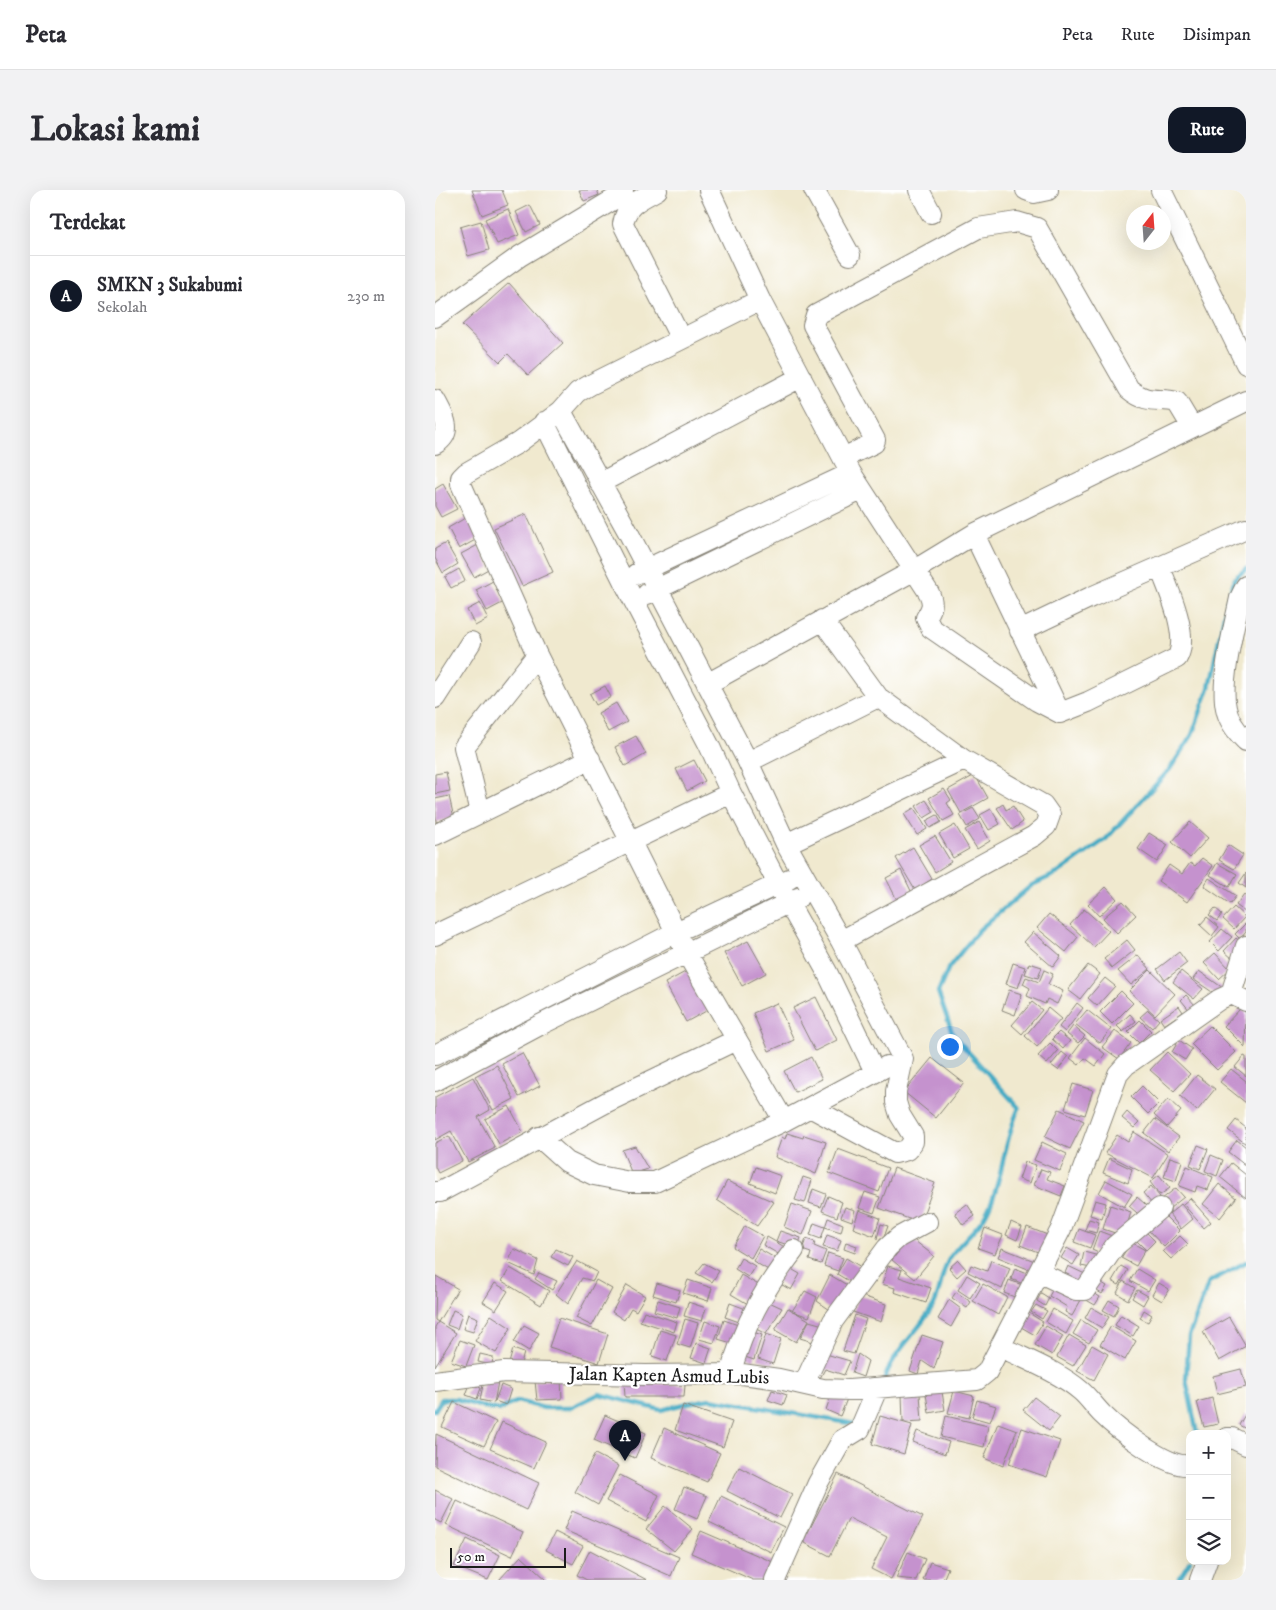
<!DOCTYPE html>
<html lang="id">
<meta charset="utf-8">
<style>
:root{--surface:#fff;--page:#f2f2f3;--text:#2b2b33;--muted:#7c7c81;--line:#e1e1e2;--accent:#111827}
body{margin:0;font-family:"IM FELL DW Pica",serif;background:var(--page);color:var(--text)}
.controls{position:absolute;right:15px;bottom:15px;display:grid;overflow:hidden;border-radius:10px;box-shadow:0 5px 20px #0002}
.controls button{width:45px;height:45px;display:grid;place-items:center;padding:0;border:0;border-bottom:1px solid var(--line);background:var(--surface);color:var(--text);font:25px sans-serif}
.compass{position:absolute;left:691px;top:15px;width:45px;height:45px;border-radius:50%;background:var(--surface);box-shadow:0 5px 20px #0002;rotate:17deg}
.scale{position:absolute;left:15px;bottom:12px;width:116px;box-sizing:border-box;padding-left:5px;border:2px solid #1c1c1c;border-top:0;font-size:14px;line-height:18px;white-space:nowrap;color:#1c1c1c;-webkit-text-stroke:4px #fff;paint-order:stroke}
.you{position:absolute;left:514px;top:856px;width:18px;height:18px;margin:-12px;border:4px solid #fff;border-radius:50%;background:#1a73e8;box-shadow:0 0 0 8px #1a73e833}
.badge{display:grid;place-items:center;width:32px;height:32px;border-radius:50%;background:var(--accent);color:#fff;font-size:16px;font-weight:700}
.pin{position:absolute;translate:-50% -41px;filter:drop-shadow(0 1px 2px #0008)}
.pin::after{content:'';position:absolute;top:26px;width:18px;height:15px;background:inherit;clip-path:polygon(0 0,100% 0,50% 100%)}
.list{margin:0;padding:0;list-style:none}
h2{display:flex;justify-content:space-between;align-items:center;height:65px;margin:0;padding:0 20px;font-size:21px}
h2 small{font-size:16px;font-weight:400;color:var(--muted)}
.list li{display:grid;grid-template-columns:32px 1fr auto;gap:15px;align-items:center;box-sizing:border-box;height:80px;padding:0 20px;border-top:1px solid var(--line)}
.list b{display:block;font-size:19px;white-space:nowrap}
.list p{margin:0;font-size:16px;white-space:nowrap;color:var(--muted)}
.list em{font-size:16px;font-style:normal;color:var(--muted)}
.icon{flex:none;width:28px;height:28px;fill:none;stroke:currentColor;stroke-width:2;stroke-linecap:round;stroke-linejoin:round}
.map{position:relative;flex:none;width:811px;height:1390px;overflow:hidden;border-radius:15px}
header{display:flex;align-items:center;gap:30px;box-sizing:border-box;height:70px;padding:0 25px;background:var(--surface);border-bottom:1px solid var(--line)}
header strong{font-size:24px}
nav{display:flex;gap:28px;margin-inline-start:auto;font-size:18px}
.intro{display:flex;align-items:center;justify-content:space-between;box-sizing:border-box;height:120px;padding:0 30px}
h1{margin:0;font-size:35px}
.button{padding:12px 22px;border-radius:15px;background:var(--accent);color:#fff;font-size:18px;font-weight:700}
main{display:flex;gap:30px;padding:0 30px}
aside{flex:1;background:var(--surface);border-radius:15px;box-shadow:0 5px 20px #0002}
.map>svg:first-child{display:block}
</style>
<header>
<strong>Peta</strong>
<nav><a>Peta</a><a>Rute</a><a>Disimpan</a></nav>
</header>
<div class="intro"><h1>Lokasi kami</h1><a class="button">Rute</a></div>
<main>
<aside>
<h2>Terdekat<small></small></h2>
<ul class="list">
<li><span class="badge">A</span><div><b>SMKN 3 Sukabumi</b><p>Sekolah</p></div><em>230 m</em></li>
</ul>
</aside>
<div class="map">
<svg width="811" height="1390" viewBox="0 0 811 1390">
<rect width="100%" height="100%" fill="#fff"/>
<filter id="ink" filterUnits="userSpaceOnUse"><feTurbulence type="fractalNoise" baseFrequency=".02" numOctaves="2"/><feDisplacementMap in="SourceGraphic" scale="10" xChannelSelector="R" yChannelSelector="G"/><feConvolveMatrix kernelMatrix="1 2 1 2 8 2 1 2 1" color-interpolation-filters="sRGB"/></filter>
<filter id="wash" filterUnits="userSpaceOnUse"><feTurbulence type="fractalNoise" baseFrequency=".0096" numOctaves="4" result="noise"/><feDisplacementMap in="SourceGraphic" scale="20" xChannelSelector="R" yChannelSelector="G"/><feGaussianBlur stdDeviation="1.12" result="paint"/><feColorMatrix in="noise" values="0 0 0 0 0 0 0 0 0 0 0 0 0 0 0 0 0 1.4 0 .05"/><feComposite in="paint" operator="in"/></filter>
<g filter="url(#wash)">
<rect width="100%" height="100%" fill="#f0e9cf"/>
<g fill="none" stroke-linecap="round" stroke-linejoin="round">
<path stroke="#44abc4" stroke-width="4.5" d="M449,1191c8,-28 33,-48 48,-73 9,-13 8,-32 16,-47 8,-16 26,-28 36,-44 18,-29 19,-76 35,-109l-66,-73 -15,-43 11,-25 31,-38 52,-44 26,-12 48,-34 64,-70 22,-34 17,-47 17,-82 9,-28 11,-9
M0,1220l7,-11h14l26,8 18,3 17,-9 27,7h26l29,-14 62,16 27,-7 22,-4 145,25
M762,1244l-11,-55 3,-43 20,-54 37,-20
M743,1390l12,-19"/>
</g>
<g id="blocks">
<path fill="#c592ce" d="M37,0h30l6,15 -26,10z
M144,0h18l2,5 -15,6z
M95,15l10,20 -14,7 -10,-20z
M73,19l11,26 -22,9 -12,-25z
M46,31l8,29 -21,6 -8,-29z
M74,93l54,60 -35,32 -20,-21 -8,8 -38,-37z
M8,294l14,25 -16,8 -6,-11v-17z
M91,324l27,58 -31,14 -28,-58z
M32,327l12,21 -20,11 -11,-21z
M11,353l12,21 -15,9 -8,-15v-9z
M43,355l12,23 -16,9 -13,-23z
M24,379l6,12 -14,7 -6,-11z
M58,391l11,21 -17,9 -11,-21z
M45,413l8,16 -13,7 -8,-16z
M170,496l6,11 -15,8 -6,-11z
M181,513l11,19 -19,10 -10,-19z
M201,546l10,18 -21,12 -10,-19z
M259,570l11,21 -18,10 -11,-22z
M11,582l4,19 -15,3v-20z
M540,585l13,23 -27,15 -13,-23z
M509,599l7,11 -4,3 7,12 -11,6 -14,-23z
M14,606l5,22 -18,4 -1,-23z
M491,610l8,12 -10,6 -8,-12z
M568,614l3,6 7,-4 10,16 -11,8 -15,-22z
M479,618l13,21 -10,6 -13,-21z
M538,618l7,11 -13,8 -7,-12z
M556,619l9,15 -11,6 -9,-15z
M502,625l4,7 -11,6 -4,-7z
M544,632l11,19 -13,8 -12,-19z
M755,632l18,16 -18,20 -18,-16z
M520,635l14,24 -16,9 -14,-24z
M714,643l19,12 -11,17 -19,-13z
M500,646l16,26 -16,10 -16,-27z
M793,655l15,10 -9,14 -15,-9z
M478,657l19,32 -17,11 -19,-32z
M767,668l11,8 -26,36 -29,-21 11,-16 13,9 8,-11 5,3z
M782,673l20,11 -8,13 -19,-12z
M466,680l11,23 -15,7 -11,-22z
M811,683v15l-7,-5z
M774,688l27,18 -6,8 -26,-18z
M671,697l11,12 -18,17 -11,-12z
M809,704l2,1v18l-10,-8z
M688,711l13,14 -19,18 -14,-15z
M799,717l11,10 -11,12 -11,-10z
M780,718l7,6 -5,7 -8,-6z
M649,719l25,22 -15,16 -24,-22z
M614,724l29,23 -12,15 -29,-24z
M772,727l12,10 -7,9 -12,-11z
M811,733v9l-6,7 -5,-5z
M787,739l10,8 -13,14 -9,-9z
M598,742l28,24 -8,11 -29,-25z
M801,748l8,8 -11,13 -9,-8z
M692,750l8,10 -23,18 -8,-9z
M313,751l18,32 -24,13 -18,-33z
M744,762l8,11 -22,17 -8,-11z
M780,763l15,16 -11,10 -15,-16z
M703,765l12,14 -19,16 -13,-14z
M578,773l12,4 -7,21 -12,-4z
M594,773l13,4 -4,11 -13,-4z
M653,775l12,9 -20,25 -12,-9z
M609,780l9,4 -5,10 15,7 -6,13 -10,-5 -2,5 -18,-8 3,-8 -7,-4 3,-7 13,5z
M715,780l25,24 -20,21 -26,-24z
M252,781l21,39 -22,12 -21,-39z
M746,781l22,18 -9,10 -21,-17z
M764,781l24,17 -5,8 -25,-17z
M670,788l10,8 -18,20 -9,-8z
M574,800l13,4 -7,21 -13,-5z
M686,801l12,12 -21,21 -12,-12z
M751,805l10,11 -6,5 -9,-11z
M381,807l21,43 -22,11 -22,-43z
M597,812l10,8 -20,24 -10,-9z
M342,813l17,37 -25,11 -16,-38z
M642,813l6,5 -18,24 -6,-5z
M744,816l4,6 -19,13 -4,-6z
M613,818l13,11 -24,28 -12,-11z
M806,818l5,5 -1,34 -21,-21z
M652,820l24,19 -11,14 -25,-19z
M713,820l11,10 -7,8 -12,-11z
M695,824l6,7 -13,11 -6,-6z
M705,830l11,11 -12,12 -11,-11z
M638,836l12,10 -7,7 -11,-9z
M775,836l26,26 -19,18 -26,-26z
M680,841l16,12 -12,16 -17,-12z
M624,842l11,9 -7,8 -11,-10z
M650,848l20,16 -9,12 -11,-8 -6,7 -9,-7z
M744,850l13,9 -7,11 -13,-8z
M615,853l8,8 -11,13 -9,-8z
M627,862l6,5 -10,13 -7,-5z
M732,862l23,22 -16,17 -24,-21z
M87,863l18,33 -21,11 -17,-33z
M809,866l2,1v19l-11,-9z
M376,867l11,22 -27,13 -11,-21z
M497,868l32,25 -28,35 -32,-26z
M62,875l17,34 -21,11 -18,-34z
M796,879l15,12v22l-26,-21z
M762,885l18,14 -18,22 -17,-15z
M38,887l17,33 -12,7 17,31 -27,14 -17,-31 -16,9v-43z
M638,894l20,6 -8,25 -20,-6z
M707,896l17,17 -11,11 -17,-17z
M733,909l13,12 -14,16 -13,-12z
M74,916l14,26 -24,12 -14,-25z
M624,919l25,12 -14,28 -25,-12z
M692,922l12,11 -5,5 -12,-10z
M720,929l24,18 -11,14 -24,-18z
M801,930l10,8v16l-18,-14z
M699,942l34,22 -15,24 -48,-25 12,-18 11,7z
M352,943l16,5 1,-3 22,7 -10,32 -41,-17 7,-20 3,2z
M14,946l13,25 -24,12 -3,-6v-24z
M802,950l9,7v19l-18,-14z
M607,952l25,12 -7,17 -26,-11z
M763,955l10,4 -8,20 -10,-4z
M200,956l13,23 -16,5 -10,-24z
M403,959l50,19 -9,24 -50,-19z
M776,965l12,5 -6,16 -12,-5z
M735,967l12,4 -6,20 -12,-4z
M674,968l23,11 -4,14 -25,-10z
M590,972l11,3 -6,18 -11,-4z
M796,973l15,12v23l-26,-21z
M752,976l26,11 -5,13 -11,-4 -2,6 -16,-6z
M321,977l25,9 -6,17 -25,-10z
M459,978l41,15 -15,40 -41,-15z
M606,979l9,3 -3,7 18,7 -4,10 -27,-11z
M724,985l11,13 -10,7 -10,-13z
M368,987l9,3 -7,23 -10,-3z
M671,990l26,14 -8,13 -25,-14z
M292,991l47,21 -17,24 -40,-26z
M784,994l17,14 -16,20 -17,-14z
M716,996l9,11 -8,7 -9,-11z
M741,998l8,9 -19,15 -8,-9z
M378,999l13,5 -5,13 -12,-4z
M430,1002l15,5 -6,16 -15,-5z
M393,1006l14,6 -5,15 -15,-6z
M702,1007l15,13 -8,9 -15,-13z
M755,1008l21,24 -7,6 -21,-24z
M660,1010l11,3 -4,16 -12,-4z
M357,1014l20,7 -9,24 -19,-8z
M532,1014l8,12 -12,9 -8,-12z
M746,1014l12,15 -12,10 -12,-15z
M675,1015l21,7 -7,24 -21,-7z
M410,1017l10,3 -3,11 -11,-4z
M424,1020l21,8 -6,18 -21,-8z
M729,1025l16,16 -16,16 -16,-17z
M393,1028l15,6 -2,8 -16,-5z
M654,1029l10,3 -3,11 -11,-3z
M576,1032l11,5 -5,13 -11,-5z
M379,1033l11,4 -4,12 -11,-4z
M446,1034l7,2 -5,14 -6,-2z
M310,1036l18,10 -12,22 -18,-11z
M592,1037l23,9 -7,18 -23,-9z
M706,1037l14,14 -9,9 -14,-14z
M550,1038l18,7 -8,19 -17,-6z
M644,1039l16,6 -5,13 -16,-6z
M345,1041l21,7 -4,10 -21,-7z
M664,1041l13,5 -7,20 -13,-6z
M392,1045l14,5 -4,11 -14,-4z
M745,1046l8,8 -17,15 -8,-8z
M332,1047l23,13 -5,8 -22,-13z
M475,1047l24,19 -19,23 -23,-19z
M371,1049l9,3 -1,4 12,5 -5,13 -12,-4 2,-7 -9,-3z
M411,1052l11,4 -2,7 -11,-4z
M696,1052l14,8 -9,16 -15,-8z
M567,1058l35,14 -4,9 -35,-14z
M632,1058l12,7 -6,10 -12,-7z
M79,1059l24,11 -4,15 -26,-12z
M121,1059l17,8 -5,9 -17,-9z
M324,1059l23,13 -7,12 -22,-13z
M649,1062l15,4 -3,13 -15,-3z
M393,1063l15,5 -5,13 -14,-5z
M306,1068l14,8 -7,11 -13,-8z
M411,1068l20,12 -9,16 -20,-12z
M523,1070l8,9 -9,8 -8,-9z
M556,1070l19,8 -8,21 -34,-17 3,-7 16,6z
M142,1071l20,11 -4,9 -11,-3 -14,26 -12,-10z
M269,1073l15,8 -7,11 -16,-9z
M351,1076l14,8 -9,16 -14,-8z
M453,1076l14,4 -3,7 32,11 -5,15 -32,-11 1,-4 -13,-4z
M633,1076l17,8 -6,14 -17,-8z
M686,1076l7,4 -9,15 -7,-4z
M75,1078l39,23 -8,14 -39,-24z
M580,1078l15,6 -4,11 -15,-6z
M702,1079l18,11 -7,11 -18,-10z
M104,1083l18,8 -5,9 -17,-11z
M306,1085l23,13 -11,19 -22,-13z
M395,1085l24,14 -18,25 -19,-13z
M532,1085l13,8 -10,15 -12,-8z
M1,1086l22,13 -20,33 -3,-2z
M161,1090l16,9 -20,37 -16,-8z
M253,1090l24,8 -4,13 -25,-8z
M574,1090l16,6 -5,13 -16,-6z
M662,1090l10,6 -5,8 -10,-6z
M688,1091l12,7 -7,12 -11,-7z
M60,1093l13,8 -12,19 -13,-8z
M222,1093l23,7 -4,12 -23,-7z
M724,1093l10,6 -7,12 -10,-6z
M548,1094l24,13 -9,18 -25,-14z
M192,1095l18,11 -9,15 -5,-3 -7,12 -12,-8z
M620,1095l26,15 -9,16 -7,-4 2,-5 -18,-11z
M653,1100l12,7 -5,8 -12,-7z
M702,1100l11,6 -5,9 -11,-7z
M370,1101l12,6 -8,20 -17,-6z
M521,1102l15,10 -4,6 -15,-10z
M606,1103l8,5 -4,8 -8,-5z
M424,1105l27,9 -5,18 -28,-10z
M223,1110l22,7 -3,11 -23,-7z
M514,1110l12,9 -10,18 -13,-8z
M674,1110l10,6 -5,10 -11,-6z
M332,1111l15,7 -16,26 -12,-6z
M253,1112l18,6 -4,13 -18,-5z
M295,1113l16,6 -4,14 -17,-6z
M601,1115l11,6 -5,8 -11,-7z
M656,1117l18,10 -7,11 -17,-10z
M353,1118l21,12 -13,22 -21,-12z
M618,1119l20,12 -7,13 -20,-12z
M18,1120l9,4 -5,15 -10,-4z
M709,1120l8,5 -4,7 -8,-4z
M209,1121l33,11 -3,10 -34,-11z
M594,1123l14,9 -8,13 -14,-8z
M33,1124l10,4 -5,14 -10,-3z
M56,1125l20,13 -15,25 -21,-12z
M420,1125l11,4 -12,35 -11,-3z
M686,1125l18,11 -6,10 -18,-11z
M794,1127l17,29 -27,15 -16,-29z
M124,1128l49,16 -9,29 -50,-16z
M250,1129l13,4 -8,25 -13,-4z
M289,1130l17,6 -6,18 -17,-5z
M646,1130l16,10 -8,13 -16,-9z
M270,1131l15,5 -6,17 -15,-4z
M374,1131l18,5 -7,18 -20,-6z
M3,1132l18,11 -21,33v-39z
M89,1135l15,8 -10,18 -15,-9z
M611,1136l17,10 -11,19 -17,-10z
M676,1136l25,15 -11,19 -25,-15z
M225,1140l16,5 -9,26 -15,-5z
M312,1140l15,5 -8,25 -15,-5z
M331,1144l15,5 -8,25 -15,-5z
M487,1145l21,7 -9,27 -12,-8 -4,13 -8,-3z
M634,1145l17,10 -13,21 -16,-9z
M25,1150l14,5 -8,21 -15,-5z
M261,1153l15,5 -5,15 -15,-5z
M657,1155l16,9 -14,26 -17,-9z
M78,1159l11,4 -5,17 -11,-3z
M384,1162l31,9 -6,14 -19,-6 -6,11 -11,-3z
M45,1164l13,3 -1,8 -14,-3z
M423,1164l10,7 -5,16 -11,-4z
M806,1179l5,18 -29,7 -4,-18z
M126,1189l1,20 -25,1 -2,-19z
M49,1190l14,2 -4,21 -14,-3z
M189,1192l61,3 -1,12h-59z
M35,1194l11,4 -4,11 -11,-4z
M66,1195l10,4 -5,16 -11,-4z
M337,1200l15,5 -4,10 -15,-5z
M519,1201l20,5 -5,22 -21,-5z
M507,1202l3,18 -16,3 -3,-19z
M485,1204l2,27 -19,1 -1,-27z
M396,1205l16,4 -7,17 -14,-6z
M599,1207l26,20 -11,14 -26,-21z
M777,1208l6,26 -14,3 -7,-25z
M542,1210l19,6 -6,16 -18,-5z
M19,1212l42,20 -12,24 -42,-19z
M248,1215l49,17 -9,25 -48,-17z
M811,1223v16l-7,-4z
M170,1225l41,18 -11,25 -41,-18z
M445,1226l32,9 -8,29 -32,-10z
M511,1226l42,10 -4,21 -43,-10z
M67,1232l44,20 -12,26 -44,-19z
M563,1233l19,7 -14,36 -19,-8z
M229,1238l56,25 -13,29 -56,-24z
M587,1238l38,13 -13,36 -38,-13z
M482,1241l32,11 -4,12 -32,-12z
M1,1244l103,49 -13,27 -91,-44z
M160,1264l23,12 -20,39 -23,-13z
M304,1277l53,27 -12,24 -53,-27z
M403,1284l85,43 -32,62 -20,-10 16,-32 -38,-19 -19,38 -27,-14z
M185,1285l39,20 -13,27 -40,-21z
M249,1297l23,9 -10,23 -22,-10z
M0,1300l18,9 -12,24 -6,-3z
M286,1306l63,31 -13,25 -62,-30z
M22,1311l66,31 -11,24 -66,-31z
M230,1316l28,23 -19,22 -28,-22z
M137,1321l107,46 -8,19 -107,-46z
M266,1341l72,31 -8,18h-12l-62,-27z
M120,1342l28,14 -10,18 -27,-14z
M32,1349l33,16 -12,25 -34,-14z
M155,1360l57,30h-60l-10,-5z
M473,1362l17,7 -9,21 -20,-2z
M86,1366l26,24h-48z
M495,1372l18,6 -5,12h-20z"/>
</g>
</g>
<g filter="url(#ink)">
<use href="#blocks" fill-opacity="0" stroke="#868276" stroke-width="1"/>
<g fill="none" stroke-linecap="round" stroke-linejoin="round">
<g stroke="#868276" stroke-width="22">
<path id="minor" d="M222,0c-16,9 -31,14 -34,34l58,115
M274,0l51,110 91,173 78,120c5,11 3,15 -3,25l5,10 106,73 23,12 28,-11 89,-44c13,-21 -8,-68 -17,-90
M379,0l36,65
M484,0l12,23
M591,0l8,3 14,-3
M726,0l85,174
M325,110l-170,85 -12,7 -17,19 -43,32 -52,30 -5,5v6l76,171 149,297 98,169
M0,127l85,-61 101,-61 2,-5
M0,210c8,15 20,32 0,44
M126,221l66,119 121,232 38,82 55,97 62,118 -7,32v11l4,13 13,21v6l-6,8 -12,3 -85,-46
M109,232l79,158 86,165 22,48 47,91 49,88 48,100
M408,268l31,-15 1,-3 -62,-115 3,-10 162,-87 39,-6 20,6 92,161c19,16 30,8 48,13l15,25
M165,293l201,-106
M539,344l86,179
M201,384l215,-101
M811,396l-6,12c-6,29 -20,83 -14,110 2,12 12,25 20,33
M212,404l214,-104
M387,430l56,77 86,63 79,45 7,10 -4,11 -12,10 -193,105
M585,441l71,-34 155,-68
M272,494l206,-113 61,-37 272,-133
M0,508l36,-56
M313,572l130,-65
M45,622l-16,-65 73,-92
M0,645l155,-76
M351,654l178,-84
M0,745l296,-142
M796,804l15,-48
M0,865l241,-123 113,-53
M0,891l103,-55 260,-128
M104,947l28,25 27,13 36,7h25l129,-61 103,-55
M0,1002h5l167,-90 129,-62
M605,1083l36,17h9l30,-44 45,-38
M566,1157c26,13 58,25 80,44 8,7 14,16 21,23 15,15 66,55 88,51
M295,1184c15,-51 32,-82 64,-124
M0,1191l69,-9 142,3 96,-1 37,5 44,10 26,1 128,-10 10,-8 74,-143 57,-155 8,-9 94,-66 11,-5 15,7
M369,1194l29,-63 54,-73 12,-11 28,-15
M792,1248h5l14,7
M340,1390l43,-97 24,-43 18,-11 17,-40
M765,1390l7,-19"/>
</g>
<use href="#minor" stroke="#fff" stroke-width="20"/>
</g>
</g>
<g text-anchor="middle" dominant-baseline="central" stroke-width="4.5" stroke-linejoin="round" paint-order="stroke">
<g font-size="19" fill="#1c1c1c" stroke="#fff">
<text transform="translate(234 1186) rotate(1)">Jalan Kapten Asmud Lubis</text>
</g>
</g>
</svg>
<div class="controls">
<button>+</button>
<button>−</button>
<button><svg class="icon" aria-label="layers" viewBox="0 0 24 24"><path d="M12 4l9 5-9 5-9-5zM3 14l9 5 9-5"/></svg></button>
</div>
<svg class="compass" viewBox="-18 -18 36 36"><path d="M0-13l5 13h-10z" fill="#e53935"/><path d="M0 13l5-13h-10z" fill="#7c7c81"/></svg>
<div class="scale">50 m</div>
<div class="you"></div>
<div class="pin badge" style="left:190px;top:1271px">A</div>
</div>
</main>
